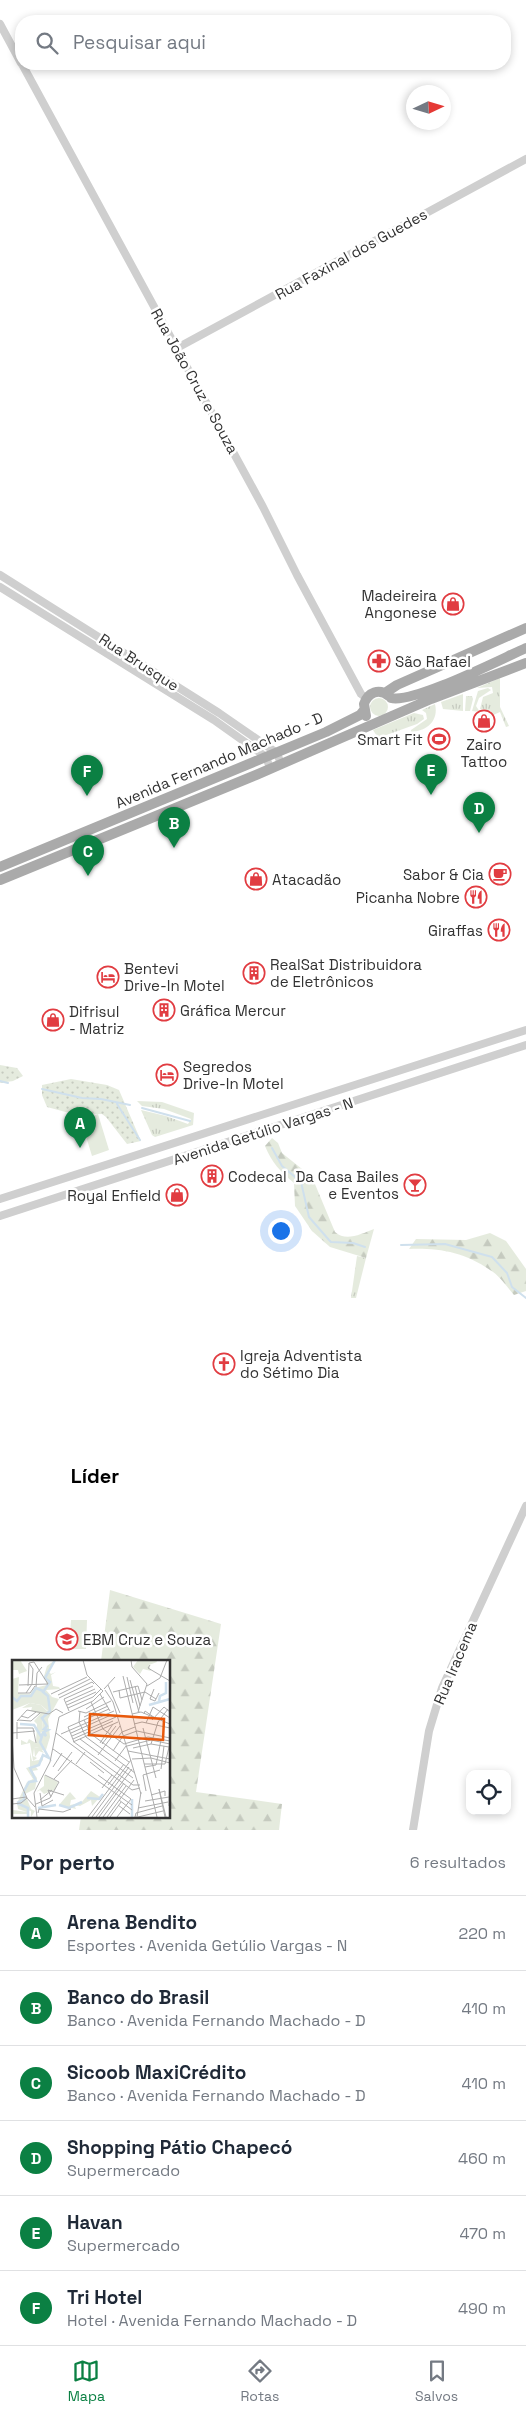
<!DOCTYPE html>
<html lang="pt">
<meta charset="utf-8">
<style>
:root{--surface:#fff;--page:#f6f6f7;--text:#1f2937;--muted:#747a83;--line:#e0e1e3;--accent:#0b8043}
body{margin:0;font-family:"Space Grotesk",sans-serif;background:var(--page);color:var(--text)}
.controls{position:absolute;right:15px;bottom:15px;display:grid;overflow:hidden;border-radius:10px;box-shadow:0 2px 8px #0003}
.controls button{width:45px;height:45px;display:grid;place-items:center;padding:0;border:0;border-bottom:1px solid var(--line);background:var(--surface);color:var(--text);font:25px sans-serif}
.compass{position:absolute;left:406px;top:85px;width:45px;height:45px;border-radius:50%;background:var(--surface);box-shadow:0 2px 8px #0003;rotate:86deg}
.you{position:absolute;left:280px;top:1230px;width:18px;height:18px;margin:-12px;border:4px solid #fff;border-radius:50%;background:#1a73e8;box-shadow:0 0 0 8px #1a73e833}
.badge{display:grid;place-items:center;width:32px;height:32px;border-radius:50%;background:var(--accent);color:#fff;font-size:16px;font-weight:700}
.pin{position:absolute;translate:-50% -41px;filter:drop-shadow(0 1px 2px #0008)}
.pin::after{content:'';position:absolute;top:26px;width:18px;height:15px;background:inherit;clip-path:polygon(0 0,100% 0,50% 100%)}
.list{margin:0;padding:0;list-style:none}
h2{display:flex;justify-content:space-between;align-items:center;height:65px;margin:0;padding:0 20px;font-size:21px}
h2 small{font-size:16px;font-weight:400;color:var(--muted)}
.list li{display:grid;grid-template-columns:32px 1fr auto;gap:15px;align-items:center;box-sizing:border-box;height:75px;padding:0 20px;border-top:1px solid var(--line)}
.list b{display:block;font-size:19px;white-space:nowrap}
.list p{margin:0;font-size:16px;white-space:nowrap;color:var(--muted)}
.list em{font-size:16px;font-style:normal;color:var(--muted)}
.icon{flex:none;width:28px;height:28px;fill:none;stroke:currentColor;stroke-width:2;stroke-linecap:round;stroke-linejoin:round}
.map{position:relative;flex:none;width:526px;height:1830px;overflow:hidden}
.search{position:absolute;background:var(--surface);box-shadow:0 2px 8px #0003;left:15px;right:15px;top:15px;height:55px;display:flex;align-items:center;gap:12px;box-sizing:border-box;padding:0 18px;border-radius:20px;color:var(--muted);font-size:19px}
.sheet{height:515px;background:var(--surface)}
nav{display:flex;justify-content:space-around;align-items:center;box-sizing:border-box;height:70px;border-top:1px solid var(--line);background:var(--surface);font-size:14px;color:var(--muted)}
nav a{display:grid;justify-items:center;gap:2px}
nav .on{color:var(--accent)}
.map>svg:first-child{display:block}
</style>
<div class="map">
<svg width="526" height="1830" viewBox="0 0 526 1830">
<defs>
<pattern id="grass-tufts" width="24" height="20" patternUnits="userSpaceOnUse" patternTransform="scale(1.25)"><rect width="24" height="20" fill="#e5ebde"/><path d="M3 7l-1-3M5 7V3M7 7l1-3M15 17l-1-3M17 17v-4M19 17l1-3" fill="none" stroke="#c5cabf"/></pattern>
<pattern id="forest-firs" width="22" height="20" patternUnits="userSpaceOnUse" patternTransform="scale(1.25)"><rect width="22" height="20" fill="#e5ebde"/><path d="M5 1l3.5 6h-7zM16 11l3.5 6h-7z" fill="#c5cabf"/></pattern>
<pattern id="park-dots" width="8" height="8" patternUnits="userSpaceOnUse" patternTransform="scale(1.25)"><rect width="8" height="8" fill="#e5ebde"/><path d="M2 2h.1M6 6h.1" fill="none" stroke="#c5cabf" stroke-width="1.8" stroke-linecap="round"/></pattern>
</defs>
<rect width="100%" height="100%" fill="#fff"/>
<path fill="url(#grass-tufts)" d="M500,678v29l9,19 -3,1 -6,-15 -9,4v-5l-11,-2 3,-12 10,-4 -1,-6 -15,1z
M488,688l3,2 -12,8 -3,8 4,6 -8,-1 6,-20z
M463,694v17l-20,-2 -2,-7z
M466,696h6l1,3 -3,12h-5z
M370 707a9 9 0 1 1 18 0a9 9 0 1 1-18 0Z
M435,704c4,17 -8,27 -24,28v-2l16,-11 -1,-6 -4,-3z
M414,713l9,2 1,4 -7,5 -39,14 -5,-8z
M137,1101l25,1 32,11 -1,12 -38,12 -3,-2 -11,-25 25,6 22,8 3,-5 -27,-10 -22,-3z
M357,1256l9,2 -10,40h-5z"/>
<path fill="url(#forest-firs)" d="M272,1138l6,5 4,10 30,24 23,55c11,10 26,2 39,-3l-8,29 -36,-11 -18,-16 -17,-25 -1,-23c-14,-12 -22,-20 -29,-37z
M490,1233l16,8 20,28v22l-12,4c-7,-8 -15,-20 -24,-25 -26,-18 -51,-22 -81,-21l7,-10 50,1z
M110,1590l111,34 -25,168 86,12 -3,26h-200l2,-14h88v-155h-68z"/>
<path fill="url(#park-dots)" d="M0,1065l17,3 6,8 -10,5 -13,2z
M71,1079l36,6 12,5 22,51 -14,3 -21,-27 -4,-3 -25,1 -30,-8 -5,-12v-10z"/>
<path fill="#e5ebde" d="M98,1114l11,36 -17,6 -11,-36z
M71,1620h16l-1,29h-17z"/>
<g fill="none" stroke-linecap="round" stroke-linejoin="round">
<path stroke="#cfe0ed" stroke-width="2" d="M0,1081l8,2
M42,1089l40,9 19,1 29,6
M117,1104l23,36
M142,1108l48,13
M272,1148l10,18 19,16 8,35 20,23 2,2 22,1 12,4
M401,1245l44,-1 47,13 15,16 5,14 14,11"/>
<path stroke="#cfcfcf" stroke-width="8" d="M0,24l21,39
M22,64l241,443 34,68 64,119 5,4
M177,348l349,-189
M0,575l219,138 58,40 4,11
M0,587l214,133 52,37 4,11
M0,1199l526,-169
M0,1216l526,-171
M413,1830l16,-99 13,-43 84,-182"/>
<path stroke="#aaa" stroke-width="10" d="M385,693l12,-8 129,-57
M391,698c22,6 110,-39 135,-50
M366,716l-2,-12c4,-12 15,-16 25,-8
M0,867l326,-135 34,-17 4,-5
M0,880l256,-105 175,-76 95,-36"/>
</g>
<defs>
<g id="shop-ring" transform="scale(1.125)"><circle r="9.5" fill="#fff" stroke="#e13c41" stroke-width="1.5"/><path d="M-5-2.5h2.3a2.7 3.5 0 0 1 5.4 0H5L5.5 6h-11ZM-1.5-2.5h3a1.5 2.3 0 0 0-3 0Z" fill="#e13c41"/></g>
<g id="pharmacy-ring" transform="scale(1.125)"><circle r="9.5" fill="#fff" stroke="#e13c41" stroke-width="1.5"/><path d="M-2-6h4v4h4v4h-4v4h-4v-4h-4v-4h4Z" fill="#e13c41"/></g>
<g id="stadium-ring" transform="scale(1.125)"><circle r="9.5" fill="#fff" stroke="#e13c41" stroke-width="1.5"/><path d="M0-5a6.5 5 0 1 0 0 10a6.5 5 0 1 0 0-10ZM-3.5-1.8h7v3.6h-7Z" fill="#e13c41"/></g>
<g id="cafe-ring" transform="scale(1.125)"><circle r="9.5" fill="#fff" stroke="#e13c41" stroke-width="1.5"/><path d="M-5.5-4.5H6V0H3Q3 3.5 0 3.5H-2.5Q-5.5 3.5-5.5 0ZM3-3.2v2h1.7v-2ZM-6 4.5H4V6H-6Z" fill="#e13c41"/></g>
<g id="restaurant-ring" transform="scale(1.125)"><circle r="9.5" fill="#fff" stroke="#e13c41" stroke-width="1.5"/><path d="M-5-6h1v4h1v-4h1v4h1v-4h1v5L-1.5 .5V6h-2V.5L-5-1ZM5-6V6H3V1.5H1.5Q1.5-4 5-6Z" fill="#e13c41"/></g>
<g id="building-ring" transform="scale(1.125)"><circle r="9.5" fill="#fff" stroke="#e13c41" stroke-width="1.5"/><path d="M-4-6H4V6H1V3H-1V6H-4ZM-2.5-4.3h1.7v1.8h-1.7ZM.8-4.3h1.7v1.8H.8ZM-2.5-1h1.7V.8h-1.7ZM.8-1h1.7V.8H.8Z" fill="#e13c41"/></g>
<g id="hotel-ring" transform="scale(1.125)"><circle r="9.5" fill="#fff" stroke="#e13c41" stroke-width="1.5"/><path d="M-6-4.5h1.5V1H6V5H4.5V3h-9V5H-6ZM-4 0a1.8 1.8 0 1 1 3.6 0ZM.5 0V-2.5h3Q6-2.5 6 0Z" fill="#e13c41"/></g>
<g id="bar-ring" transform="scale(1.125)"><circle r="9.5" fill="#fff" stroke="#e13c41" stroke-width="1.5"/><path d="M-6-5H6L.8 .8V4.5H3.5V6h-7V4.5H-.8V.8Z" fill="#e13c41"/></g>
<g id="church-ring" transform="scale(1.125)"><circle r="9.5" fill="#fff" stroke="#e13c41" stroke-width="1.5"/><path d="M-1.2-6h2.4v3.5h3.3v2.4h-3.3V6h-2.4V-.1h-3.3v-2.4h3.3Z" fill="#e13c41"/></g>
<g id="school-ring" transform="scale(1.125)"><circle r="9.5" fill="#fff" stroke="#e13c41" stroke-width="1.5"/><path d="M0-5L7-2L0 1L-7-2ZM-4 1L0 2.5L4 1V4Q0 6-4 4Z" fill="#e13c41"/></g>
</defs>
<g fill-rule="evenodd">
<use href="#shop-ring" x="453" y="604"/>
<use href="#pharmacy-ring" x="379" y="661"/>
<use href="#shop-ring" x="484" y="721"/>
<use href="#stadium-ring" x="439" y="739"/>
<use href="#cafe-ring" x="500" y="874"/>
<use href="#shop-ring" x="256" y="879"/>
<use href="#restaurant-ring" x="476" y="897"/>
<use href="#restaurant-ring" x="499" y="930"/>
<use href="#building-ring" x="254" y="973"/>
<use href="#hotel-ring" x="108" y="977"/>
<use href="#building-ring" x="164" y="1010"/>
<use href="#shop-ring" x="53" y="1020"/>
<use href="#hotel-ring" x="167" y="1075"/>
<use href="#building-ring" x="212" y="1176"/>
<use href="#bar-ring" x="415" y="1185"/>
<use href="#shop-ring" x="177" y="1195"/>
<use href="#church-ring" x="224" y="1364"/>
<use href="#school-ring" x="67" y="1639"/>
</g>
<g text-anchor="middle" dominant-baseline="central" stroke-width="5" stroke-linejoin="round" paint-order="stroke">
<g font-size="15" fill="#323232" stroke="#fff">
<text transform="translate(351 254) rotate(-29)">Rua Faxinal dos Guedes</text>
<text transform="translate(195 381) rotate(61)">Rua João Cruz e Souza</text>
<text transform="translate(139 662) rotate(33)">Rua Brusque</text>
<text transform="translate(219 760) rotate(-23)">Avenida Fernando Machado - D</text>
<text transform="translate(263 1131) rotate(-18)">Avenida Getúlio Vargas - N</text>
<text transform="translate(455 1663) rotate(-67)">Rua Iracema</text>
</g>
<g font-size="15" fill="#323232" stroke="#fff" text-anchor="start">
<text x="437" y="595" text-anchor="end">Madeireira<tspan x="437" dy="17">Angonese</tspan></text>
<text x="395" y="661">São Rafael</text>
<text x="423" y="739" text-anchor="end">Smart Fit</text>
<text x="484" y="744" text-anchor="middle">Zairo<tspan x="484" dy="17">Tattoo</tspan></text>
<text x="484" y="874" text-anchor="end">Sabor &amp; Cia</text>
<text x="272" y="879">Atacadão</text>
<text x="460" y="897" text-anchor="end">Picanha Nobre</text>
<text x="483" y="930" text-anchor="end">Giraffas</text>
<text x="270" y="964">RealSat Distribuidora<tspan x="270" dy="17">de Eletrônicos</tspan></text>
<text x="124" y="968">Bentevi<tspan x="124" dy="17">Drive-In Motel</tspan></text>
<text x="180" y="1010">Gráfica Mercur</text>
<text x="69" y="1011">Difrisul<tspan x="69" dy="17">- Matriz</tspan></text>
<text x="183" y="1066">Segredos<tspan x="183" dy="17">Drive-In Motel</tspan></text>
<text x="228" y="1176">Codecal</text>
<text x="399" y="1176" text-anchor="end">Da Casa Bailes<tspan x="399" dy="17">e Eventos</tspan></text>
<text x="161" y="1195" text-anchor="end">Royal Enfield</text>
<text x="240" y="1355">Igreja Adventista<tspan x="240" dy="17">do Sétimo Dia</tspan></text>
<text x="83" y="1639">EBM Cruz e Souza</text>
</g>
<g font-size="20" font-weight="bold" fill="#000" stroke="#fff">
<text x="95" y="1476">Líder</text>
</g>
</g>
<g transform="translate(12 1660)">
<rect width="158" height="158" fill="#fff"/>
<path d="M18,43l11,2 7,7 -6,2 1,17 -4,3v13l-5,1 -1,8 4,2 -4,3 -3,-18 -9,2v-5l6,3 2,-4 7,4 1,-19 -3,-3 6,-7 -9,-3 1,-4 -10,1z" fill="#e5ebde"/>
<path d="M0,0h8l7,11 -8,3 -1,-4h-6zM43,0l-7,11 3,3 5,-2 -5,3 2,11 6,1 1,2 -14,1 6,7 7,2 -11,20 2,18 -4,13h-4l2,3 -5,-2 -4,6 -1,-9 5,-1 -2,-10 6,-6 -1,-18 6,-2 -7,-6 -11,-2 -18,7v-31l7,-2 -1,16 12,1 4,-6 13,-3 -3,-9 3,-10zM126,0h18l1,2 -8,3 2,6 -8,-2 -3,5 3,3 -10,-10zM18,92l2,9 7,-1 4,-6v6l-7,7 2,3 -6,1 5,7 -2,11 -10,5 6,15 4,2 -4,6v-6l-4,-1v4h-15l1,-4 14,2 -9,-3 -1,-6 10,-21 6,-3 -7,-11 4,-1zM32,115l14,7 -3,8 -11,4 -4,-4 -4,2 8,-6zM79,131l9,6 -8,9 -1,-6 -11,6 -6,-1 2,4 -17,-4 11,-13 6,7 -5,1 -1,5 11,-2z" fill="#e5ebde"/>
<path fill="none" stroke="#cfe0ed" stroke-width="2.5" d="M0,37l5,4 4,-5h10l5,-8 7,3M147,41l1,-5 6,-3v-11M137,45l21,-6M8,64l14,1 8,13M12,131l5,-9 7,-1 -6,-13 9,-3 4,-10 6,3 -9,-16 3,-9 3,3 -2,-4 4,-2 -4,-1 3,-3 -5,-8 8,-7 -2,-15 -5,-4 7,-10 -5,-4 10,-18M75,138l12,1 4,-5M120,139v18M5,143l11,5v9M5,143l7,-3v-8M47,145l10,3 13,-6M26,148l18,-3"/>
<path fill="none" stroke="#adadad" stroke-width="1" d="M71,0l4,15 16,16M119,0l1,7 15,17 -9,28M138,5l-2,3 22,13M111,16l34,141M115,17l6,26M118,20l9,32M7,25l29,-1 -14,-22 -5,1M96,25l12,28M16,26l1,-23M123,26l5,20M135,26l13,-8 7,-18M24,27l1,-14 5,-6M92,29l11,-12M142,29l-4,10 5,2 4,-8M93,30l8,12 28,92M107,30l1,8 25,-6 11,7M101,32l25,-6 4,14M6,33h12l5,-7M14,33l6,-9 1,-15 -4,-6M39,34l36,-17M88,34l10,17M46,35l32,-16M47,38l33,-16 2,2M54,42l29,-13M79,42l12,27 21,15 24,-7 22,4M55,45l29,-13M56,48l25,-11 8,-8M74,49l18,-12M57,51l-5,-12 29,-13M66,51l8,2 25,-12M68,51l-1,11 7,15 49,36M120,54l9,-2 29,12M132,54l1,-3 10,7M9,56l7,2 8,-6M72,57l24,-11M6,60l13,1 9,-8M72,60l7,14 38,28M140,60l12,-13 6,5M5,61l10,-11 22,4 7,-5 7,4M134,63l7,-16 17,11M122,64l8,-2 28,6M56,67l6,15 59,43h7M56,67l41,-18M5,68h16l3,15M131,68l13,50M0,73l23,-2M44,73l76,57 8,-2M59,73l40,-18M49,74l53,-23M60,76l44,-19M0,77l2,31 13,30 -6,5 -9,1M105,78l5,-6 13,-5M5,79v-17M61,79l40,-18M68,79l53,39M61,82l45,-20M88,83l13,-19M90,84l14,-18M139,84l7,-22 10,-13M115,86l24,-6 19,4M121,88l18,-4 18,3M41,89l79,56M101,91l10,-15 14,-5 33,7M116,91l42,8M86,95l22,-29M120,99l19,-1 19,5M103,101l11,-15M78,102l14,11M64,104l9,-12M132,104h21l5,-21M41,107l9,-14M133,107l11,-2 5,-25M149,109l3,-23M46,111l14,-19M33,115l14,7M86,115l33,24 -14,18M42,119l18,-19M96,125l16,-21M90,128l10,-13M134,131l-3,-16 17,-5M28,133l2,13 11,-6M139,135l14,-4v5M39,137l-3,-7 16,5M0,139l14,-2 9,10M28,140l12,-10M107,140l13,10M133,141l24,-4M24,144l14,-6 9,-16M106,145l12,9M157,146l1,-37M126,148l30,-6M26,153l1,-4 24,3 8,-3M25,157l-3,-24 16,-31 9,-45 34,-16 10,-10M76,157l43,-57M80,157l37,-50M84,157l36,-48M87,157l25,-34M91,157l23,-31M95,157l27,-37M98,157l11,-15M123,157l1,-4 26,-7M125,157l4,-25M126,157l25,-6M153,157l-6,-28 7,28"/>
<path fill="#e8590c" fill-opacity="0.15" stroke="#e8590c" stroke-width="2.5" d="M78,54l74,5 -1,21 -74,-5z"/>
<rect width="158" height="158" fill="none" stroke="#323232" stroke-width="2.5"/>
</g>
</svg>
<div class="controls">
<button><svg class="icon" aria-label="locate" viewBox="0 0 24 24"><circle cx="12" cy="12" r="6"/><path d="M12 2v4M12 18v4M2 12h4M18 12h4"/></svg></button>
</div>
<svg class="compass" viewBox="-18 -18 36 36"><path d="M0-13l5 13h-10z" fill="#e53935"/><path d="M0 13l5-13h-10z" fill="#747a83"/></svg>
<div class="you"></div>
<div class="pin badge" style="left:80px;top:1148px">A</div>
<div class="pin badge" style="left:174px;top:848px">B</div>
<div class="pin badge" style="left:88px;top:876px">C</div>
<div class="pin badge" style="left:479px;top:833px">D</div>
<div class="pin badge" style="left:431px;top:795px">E</div>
<div class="pin badge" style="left:87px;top:796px">F</div>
<div class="search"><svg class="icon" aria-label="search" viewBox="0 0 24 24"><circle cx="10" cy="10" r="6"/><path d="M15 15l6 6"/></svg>Pesquisar aqui</div>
</div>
<section class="sheet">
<h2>Por perto<small>6 resultados</small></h2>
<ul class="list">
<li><span class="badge">A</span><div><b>Arena Bendito</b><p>Esportes · Avenida Getúlio Vargas - N</p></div><em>220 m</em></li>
<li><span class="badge">B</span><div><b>Banco do Brasil</b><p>Banco · Avenida Fernando Machado - D</p></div><em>410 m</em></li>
<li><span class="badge">C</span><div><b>Sicoob MaxiCrédito</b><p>Banco · Avenida Fernando Machado - D</p></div><em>410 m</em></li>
<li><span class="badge">D</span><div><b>Shopping Pátio Chapecó</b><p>Supermercado</p></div><em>460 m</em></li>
<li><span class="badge">E</span><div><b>Havan</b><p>Supermercado</p></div><em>470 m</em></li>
<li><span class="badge">F</span><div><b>Tri Hotel</b><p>Hotel · Avenida Fernando Machado - D</p></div><em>490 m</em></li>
</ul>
</section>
<nav>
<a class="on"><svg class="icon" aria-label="map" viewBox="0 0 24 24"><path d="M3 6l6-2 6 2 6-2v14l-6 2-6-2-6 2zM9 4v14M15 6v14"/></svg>Mapa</a>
<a><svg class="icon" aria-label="directions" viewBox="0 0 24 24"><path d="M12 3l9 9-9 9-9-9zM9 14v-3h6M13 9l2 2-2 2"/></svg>Rotas</a>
<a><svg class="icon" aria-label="saved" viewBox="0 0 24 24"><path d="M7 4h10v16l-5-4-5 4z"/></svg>Salvos</a>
</nav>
